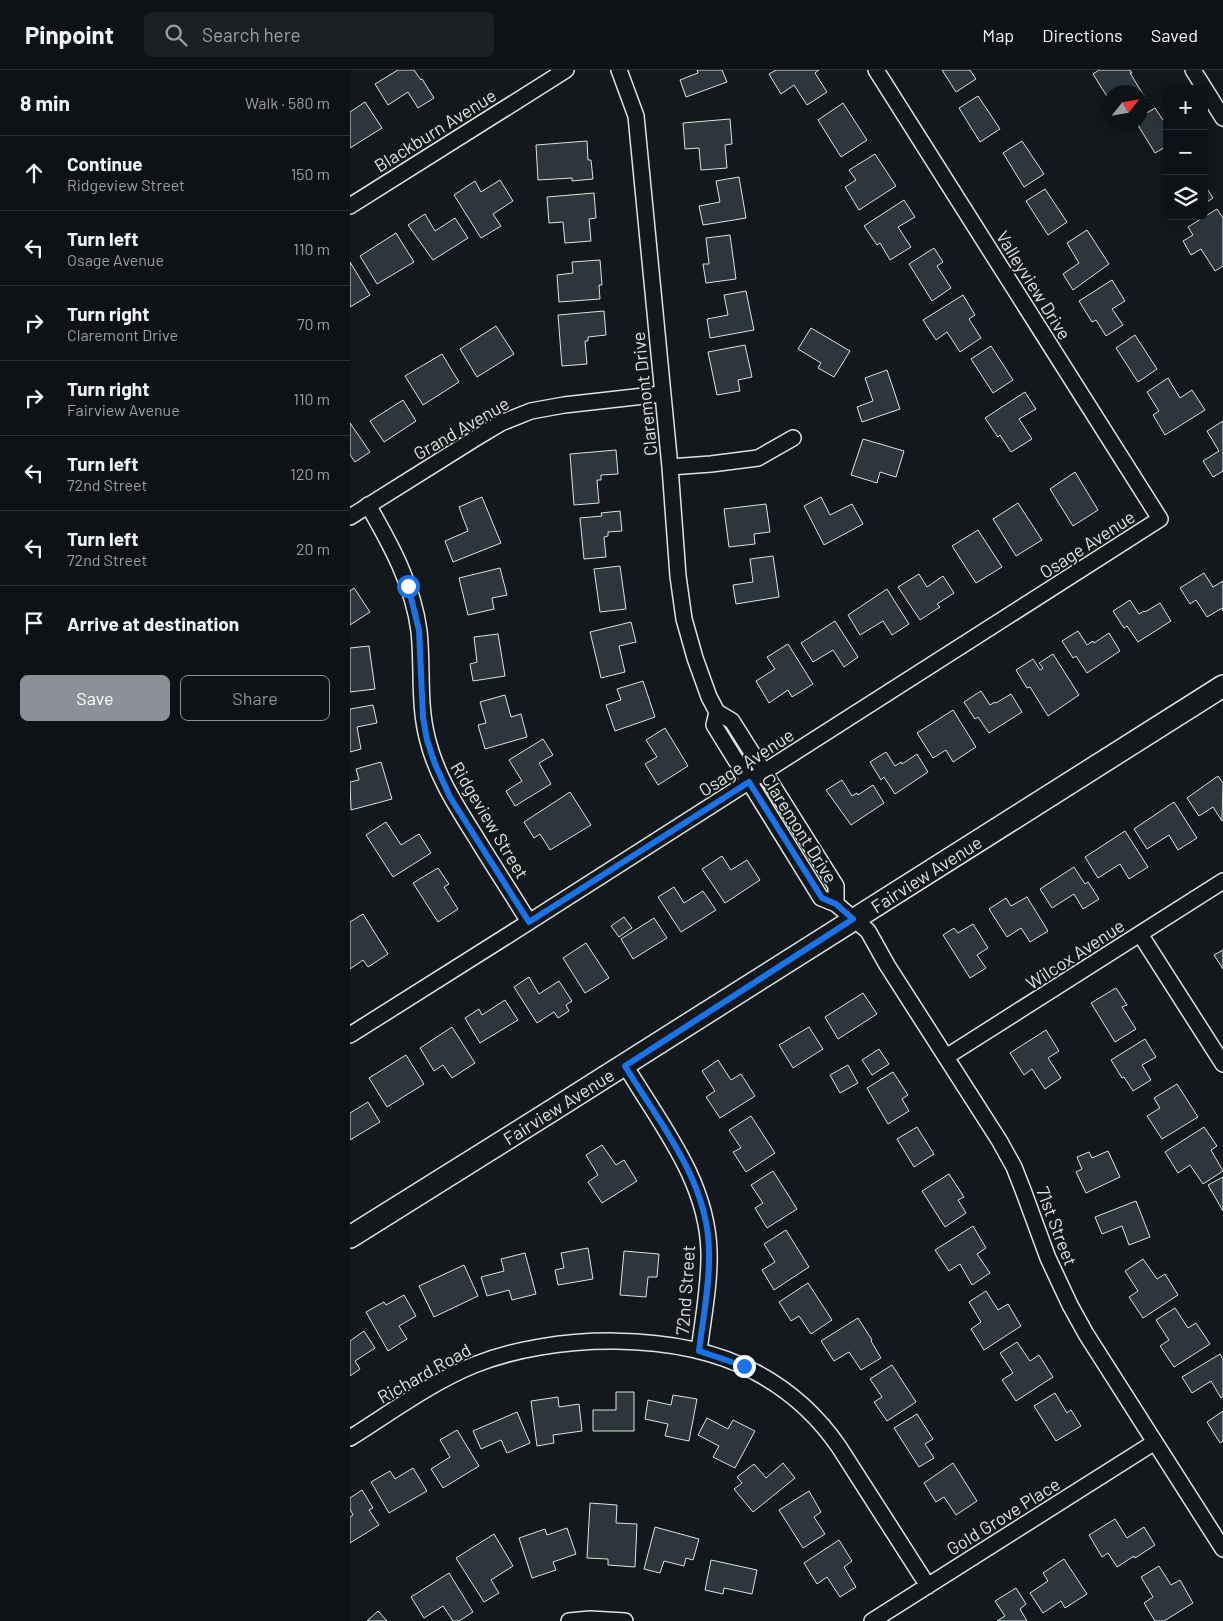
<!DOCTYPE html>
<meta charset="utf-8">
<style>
:root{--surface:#0f1215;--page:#1d2022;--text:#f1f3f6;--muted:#9b9ea0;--line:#2f3234;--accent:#8c9099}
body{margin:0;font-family:Barlow,sans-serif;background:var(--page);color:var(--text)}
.controls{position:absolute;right:15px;top:15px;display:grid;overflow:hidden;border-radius:8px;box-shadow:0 5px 20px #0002}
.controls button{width:45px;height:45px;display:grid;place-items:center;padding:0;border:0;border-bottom:1px solid var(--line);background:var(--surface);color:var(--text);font:25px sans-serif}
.compass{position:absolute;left:753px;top:15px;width:45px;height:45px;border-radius:50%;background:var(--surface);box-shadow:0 5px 20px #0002;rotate:59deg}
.stop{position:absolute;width:15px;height:15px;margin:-11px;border:4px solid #1a73e8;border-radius:50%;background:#fff}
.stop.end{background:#1a73e8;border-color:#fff;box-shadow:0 1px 5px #0008}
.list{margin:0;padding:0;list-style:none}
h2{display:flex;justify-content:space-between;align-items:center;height:65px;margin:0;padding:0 20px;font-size:21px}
h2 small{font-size:16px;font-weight:400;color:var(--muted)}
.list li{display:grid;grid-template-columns:32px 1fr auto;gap:15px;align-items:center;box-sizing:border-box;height:75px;padding:0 20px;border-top:1px solid var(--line)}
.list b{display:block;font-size:19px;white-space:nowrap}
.list p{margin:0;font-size:16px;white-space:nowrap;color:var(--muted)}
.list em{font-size:16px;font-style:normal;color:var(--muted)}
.actions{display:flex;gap:10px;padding:15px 20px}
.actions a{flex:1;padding:11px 0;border:1px solid var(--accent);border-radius:8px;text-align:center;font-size:18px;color:var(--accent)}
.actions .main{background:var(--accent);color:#fff}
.icon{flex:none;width:28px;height:28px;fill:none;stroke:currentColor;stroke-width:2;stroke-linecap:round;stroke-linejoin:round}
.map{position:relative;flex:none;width:873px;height:1551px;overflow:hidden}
header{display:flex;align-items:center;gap:30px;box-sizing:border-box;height:70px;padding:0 25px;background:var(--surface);border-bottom:1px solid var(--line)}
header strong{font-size:24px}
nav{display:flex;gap:28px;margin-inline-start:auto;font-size:18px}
.search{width:350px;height:45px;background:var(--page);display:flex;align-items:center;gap:12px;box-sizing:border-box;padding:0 18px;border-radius:8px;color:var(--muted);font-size:19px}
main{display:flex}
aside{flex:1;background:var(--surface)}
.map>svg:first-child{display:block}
</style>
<header>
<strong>Pinpoint</strong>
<div class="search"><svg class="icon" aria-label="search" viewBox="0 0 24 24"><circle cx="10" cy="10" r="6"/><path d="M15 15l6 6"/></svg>Search here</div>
<nav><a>Map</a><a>Directions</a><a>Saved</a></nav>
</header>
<main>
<aside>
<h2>8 min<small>Walk · 580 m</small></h2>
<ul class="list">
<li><svg class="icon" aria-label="ahead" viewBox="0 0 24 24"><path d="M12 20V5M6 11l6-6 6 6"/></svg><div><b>Continue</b><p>Ridgeview Street</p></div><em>150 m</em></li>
<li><svg class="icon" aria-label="left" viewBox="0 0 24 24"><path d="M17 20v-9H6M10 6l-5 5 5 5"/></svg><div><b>Turn left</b><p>Osage Avenue</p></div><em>110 m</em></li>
<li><svg class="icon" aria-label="right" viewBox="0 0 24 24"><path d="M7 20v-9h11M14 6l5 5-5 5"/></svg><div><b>Turn right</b><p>Claremont Drive</p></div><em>70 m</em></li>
<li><svg class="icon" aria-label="right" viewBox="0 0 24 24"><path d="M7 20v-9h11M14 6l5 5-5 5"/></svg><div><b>Turn right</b><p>Fairview Avenue</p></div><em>110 m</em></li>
<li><svg class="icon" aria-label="left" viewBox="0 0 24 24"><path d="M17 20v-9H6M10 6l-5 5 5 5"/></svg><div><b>Turn left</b><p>72nd Street</p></div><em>120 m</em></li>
<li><svg class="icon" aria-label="left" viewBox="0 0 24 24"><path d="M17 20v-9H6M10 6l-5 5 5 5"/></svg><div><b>Turn left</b><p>72nd Street</p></div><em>20 m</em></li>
<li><svg class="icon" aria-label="arrive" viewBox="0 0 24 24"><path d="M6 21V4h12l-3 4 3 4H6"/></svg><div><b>Arrive at destination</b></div></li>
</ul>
<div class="actions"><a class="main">Save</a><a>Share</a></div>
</aside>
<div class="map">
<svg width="873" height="1551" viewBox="0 0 873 1551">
<rect width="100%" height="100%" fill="#14181c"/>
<path fill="#2c363c" stroke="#d8e6dc" d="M48,0h16l7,10 1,-1 12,19 -16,10 -10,-16 -20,13 -13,-21z
M347,0h25l5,12 -41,15 -6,-17 18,-7z
M426,0h43l-4,3 12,19 -20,13 -13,-20 -13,9 -12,-20z
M592,0h28l6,9 -20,13z
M749,0h31l2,3h-2l16,26 -6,3v-10h-30v4l-2,2 -15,-24z
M628,26l22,33 -20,13 -21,-34z
M15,32l17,26 -32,20v-36z
M493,33l24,37 -26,17 -23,-37z
M805,38l12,18v20l-12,7 -19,-31h4v-5z
M380,49l2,25 -7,1 2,23 -26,2 -2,-22 -14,1 -2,-26z
M237,71l1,19h3l2,19 -21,2v-3l-34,2 -2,-35z
M672,71l22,33 -20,13 -21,-34z
M525,84l21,32 -37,24 -14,-23 11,-7 -7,-10z
M389,107l7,41 -43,7 -4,-19 21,-4 -4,-21z
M150,110l13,21 -20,13 8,12 -20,12 -27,-43 21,-14 6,11z
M854,114l9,14 -9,6z
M695,119l22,33 -19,13 -22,-34z
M244,123l2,25 -7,1 2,22 -26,2 -2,-21 -14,1 -2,-26z
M554,130l11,17 -17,10 13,20 -21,13 -10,-17 -3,2 -13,-19z
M867,139l6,9v48l-8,5 -14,-22 -10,6 -8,-14 10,-6 -5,-8z
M75,144l10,17 20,-13 13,20 -35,22 -25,-35z
M737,160l22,34 -36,26 -10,-16 16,-11 -12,-20z
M46,163l18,29 -37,22 -17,-28z
M380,165l6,44 -30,4 -3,-19h6l-3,-26z
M584,178l9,14 -6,4 14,22 -19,13 -23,-37z
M250,190l2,25h-3l1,14 -41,3 -2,-27 16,-2 -1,-11z
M0,192l20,33 -20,12z
M762,210l13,21 -13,8 11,16 -17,11 -10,-16 -4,2 -13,-21z
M396,221l8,39 -44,8 -3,-19 21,-4 -4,-20z
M613,225l12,20 -6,4 12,19 -21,14 -13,-20 -11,8 -13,-20z
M254,241l2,24 -18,2v4h-3l2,23 -25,2 -4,-51z
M146,256l18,28 -37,23 -17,-28z
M461,258l39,23 -16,26 -16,-9 3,-5 -23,-14z
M785,265l22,34 -19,13 -22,-34z
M395,275l7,32 -14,3 2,11 -23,4 -9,-43z
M641,276l22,34 -20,13 -22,-34z
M92,284l17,28 -36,23 -18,-29z
M537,300l13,39 -38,13 -5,-15 16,-6 -8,-23z
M818,308l12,20 12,-8 13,20 -40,25 -12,-20 6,-4 -12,-19z
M675,322l11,17 -17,10 13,20 -21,13 -11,-17 -2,2 -13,-19z
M53,330l13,21 -32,21 -14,-21z
M873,351v50l-10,6 -10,-16 16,-10 -12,-20z
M0,353l20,29 -15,10 -5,-7z
M513,369l41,12 -8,26 -16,-5 -3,11 -26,-8z
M266,380l2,24 -17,1v5h-4l2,23 -25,2 -4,-51z
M725,402l23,38 -25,16 -23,-37z
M132,427l19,46 -48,19 -8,-21 23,-10 -9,-24z
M471,427l9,18 22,-11 11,20 -39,21 -20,-39z
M668,433l24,37 -26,16 -23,-37z
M416,434l4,28 -16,2 1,10 -26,3 -5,-38z
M270,441l2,20 -14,1v4l-4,1 2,20 -22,2 -4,-41 22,-2 -1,-3z
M628,460l24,37 -26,16 -24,-37z
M423,486l6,41 -43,7 -3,-19 20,-3 -3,-23z
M270,496l6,43 -26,3 -6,-43z
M150,498l7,27 -15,3 2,11 -26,6 -9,-37z
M854,503l9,14 10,-6v30l-1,-3 -15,9 -11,-17 -6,4 -10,-16z
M569,504l8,13 16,-11 11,17 -17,11 3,3 -20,13 -22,-33z
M4,518l16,24 -20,13v-34z
M537,519l22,35 -17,11 -9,-14 -23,14 -12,-20z
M780,530l9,14 5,-3 1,1 15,-9 11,18 -33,21 -11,-16 -3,2 -11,-17z
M485,551l23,36 -14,10 -11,-17 -20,12 -12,-19z
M281,552l5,20 -17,4 6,26 -24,6 -11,-46z
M728,561l9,14 6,-4 1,2 15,-10 11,18 -33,22 -11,-17 -3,2 -11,-17z
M148,564l7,42 -32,5 -3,-17 7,-2 -3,-25z
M438,574l25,40 -21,13 -4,-7 -19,13 -13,-22 19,-12 -8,-12z
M19,576l6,43 -25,3v-44z
M703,584l26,41 -31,21 -18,-29 -3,1 -11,-18 17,-11 7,11 3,-2 -4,-5z
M293,611l12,36 -40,14 -9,-26 15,-5 -4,-11z
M631,621l9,14 5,-3 1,1 15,-9 11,18 -33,21 -11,-16 -3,2 -11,-17z
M155,625l6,22 10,-3 6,23 -42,12 -7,-24 8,-2 -6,-21z
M23,635l4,18 -20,4 4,22 -11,3v-43z
M603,640l23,37 -23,15 -7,-12 -13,8 -16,-25z
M315,658l23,38 -30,19 -13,-21 12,-7 -11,-17z
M193,669l10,16 -14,8 12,21 -36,22 -9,-15 16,-10 -13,-21z
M536,682l9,14 6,-4 1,2 15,-10 11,18 -33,22 -11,-17 -3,3 -11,-18z
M31,692l11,37 -41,11 -1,-28 9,-2 -3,-11z
M868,706l5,7 -1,38 -9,-14 -14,9 -12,-18z
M492,710l10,16 5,-3 1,2 15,-10 11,18 -33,22 -25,-35z
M220,722l21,33 -41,25 -10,-16 -6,4 -10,-16z
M824,732l23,36 -19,12 -9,-15 -22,14 -13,-20z
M36,752l15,23 18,-11 12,19 -38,24 -27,-42z
M775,761l23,36 -19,12 -9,-15 -22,14 -13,-21z
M372,786l9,14 16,-10 13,20 -35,23 -23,-34z
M724,797l11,17 3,-2 11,17 -16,10 -9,-15 -22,14 -12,-19z
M88,798l11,16 -5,3 14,22 -20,13 -25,-39z
M324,817l10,16 19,-12 13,19 -35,22 -23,-35z
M677,827l21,34 -18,11 -9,-14 -14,9 -18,-28 17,-11 5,8z
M13,844l25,40 -20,13 -5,-7 -13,9v-47z
M274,847l8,11 -13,9 -8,-11z
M304,848l13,20 -34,21 -12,-20z
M623,854l15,24 -11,7 9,13 -16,10 -27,-43 11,-7 4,5z
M236,873l23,35 -24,15 -22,-35z
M873,880v19l-9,-14z
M179,907l10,17 20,-13 13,20 -6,4 3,6 -11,7 -4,-6 -17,11 -23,-36z
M766,918l11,17 -5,2 14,22 -21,13 -24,-39z
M513,923l14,21 -39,25 -13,-22z
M155,930l13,20 -38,23 -15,-25 14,-9 3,6z
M102,957l23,36 -23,15 -9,-13 -9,6 -14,-23z
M459,957l14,22 -30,19 -14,-23z
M696,960l13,21 -11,7 13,20 -16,11 -13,-20 -8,6 -14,-22z
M795,969l11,18 -14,8 9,15 -18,11 -9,-14 -2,1 -11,-18z
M529,979l10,15 -17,11 -10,-15z
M56,985l18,29 -37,23 -18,-29z
M368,990l13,20 10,-6 14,22 -35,22 -14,-21 9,-6 -13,-20z
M498,995l10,18 -18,10 -10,-18z
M543,1002l15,23 -6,4 7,12 -21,13 -21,-36z
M827,1014l21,33 -36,22 -15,-23 13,-8 -6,-10z
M18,1032l12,20 -30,18v-27z
M401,1046l24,37 -29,19 -13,-20 8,-4 -12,-18z
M567,1057l17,27 -20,13 -17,-28z
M854,1057l13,19 -6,4 12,21 -20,13 -13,-19 -12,8 -13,-21z
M252,1075l14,20 8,-5 13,21 -35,22 -14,-21 10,-7 -12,-20z
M758,1081l12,26 -34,16 -10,-21 6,-3 -5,-12 12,-5 3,6z
M423,1101l24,38 -30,19 -12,-20 8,-5 -12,-18z
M599,1104l15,23 -6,3 8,13 -21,14 -23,-36z
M873,1107v34l-15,-26z
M786,1131l14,36 -21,8 -7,-19 -20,8 -7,-17z
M623,1156l13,22 -9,6 13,19 -18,12 -12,-21 -11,7 -14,-21z
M436,1160l23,37 -35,23 -12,-20 13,-8 -11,-18z
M238,1178l5,31 -35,6 -3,-15 9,-2 -3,-15z
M274,1181l35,3 -2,23h-9l-2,20 -26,-2z
M175,1183l11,41 -24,6 -3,-10 -22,6 -6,-19 23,-6 -3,-12z
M793,1189l14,20 8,-5 13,21 -35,23 -14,-21 9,-6 -13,-20z
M114,1195l14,31 -44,21 -15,-31z
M458,1213l24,37 -21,14 -12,-18 -8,5 -12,-19z
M636,1221l12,19 10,-6 13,22 -37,24 -13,-21 10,-7 -12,-20z
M54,1225l12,21 -17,10 8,13 -19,12 -22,-39 18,-10 2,3z
M825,1238l13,20 8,-5 14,21 -36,23 -14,-21 9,-6 -13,-20z
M508,1248l14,22 -1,1 10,17 -20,12 -12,-18 -15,9 -13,-20z
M14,1261l11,17 -20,13 5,8 -10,7v-35z
M667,1272l13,19 9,-6 14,22 -37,24 -14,-21 11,-7 -13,-20z
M870,1284l3,5v37l-2,2 -10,-17 -19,12 -10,-16z
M542,1295l24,37 -29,19 -13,-19 8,-5 -12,-18z
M266,1322h18v39h-41v-21h23z
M705,1323l12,20 4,-3 10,16 -25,15 -22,-35z
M323,1325l24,4 -8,42 -24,-5 3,-12 -23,-5 3,-19 23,5z
M208,1327l1,10 20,-3 3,27 -29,4 1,8 -17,3 -6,-45z
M873,1341v30l-3,2 -13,-21z
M167,1342l13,31 -23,10 -6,-13 -20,9 -8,-18z
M567,1344l16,25 -8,5 9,14 -15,9 -25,-39z
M357,1348l21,11 5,-9 22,11 -20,37 -22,-11 6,-11 -21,-11z
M107,1360l22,36 -36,22 -12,-19 19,-12 -10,-17z
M433,1393l12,15 -42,34 -19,-23 8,-6 -5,-6 17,-13 12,14z
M603,1393l24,38 -21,14 -12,-18 -8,5 -12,-19z
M63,1398l14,23 -38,22 -18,-31 19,-11 5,8z
M12,1420l11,18 -4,2 10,15 -29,18v-26l3,-2 -3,-6v-11z
M459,1421l12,21 -7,5 11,17 -22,14 -24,-38z
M240,1433l27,2 -1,18 21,1 -2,43 -27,-2v-6l-21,-1z
M765,1449l12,19 17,-11 11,18 -20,13 -1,-2 -17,11 -9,-14 -6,4 -13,-22z
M305,1457l44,12 -6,21 -7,-2 -2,8 -20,-5 -4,12 -16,-4z
M217,1458l9,26 -23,8 3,8 -24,8 -13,-40 26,-9 2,6z
M144,1464l19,32 -22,14 8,13 -15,9 -28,-44z
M489,1470l13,21 -8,6 12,20 -16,10 -13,-20 -10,7 -13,-21z
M714,1489l23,35 -22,14 -4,-7 -18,12 -13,-20 18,-12 -5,-8z
M361,1490l46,10 -5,24 -28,-6 -1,6 -18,-4z
M809,1496l12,19 9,-5 13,23 -29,18h-9l-11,-18 9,-6 -12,-20z
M99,1503l24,39 -14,9h-6l-10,-15 -19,12 -13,-21z
M666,1518l10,16 -6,5 7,12h-30l8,-5 -10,-15z
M28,1541l9,10h-20z"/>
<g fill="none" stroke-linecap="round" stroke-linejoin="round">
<g stroke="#d8e6dc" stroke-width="18">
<path id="street" d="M269,0l17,46 34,351 8,109 6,43 11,39 14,39 8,15 15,9 104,165v18
M843,0l30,48
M0,136l216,-136
M320,397l41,-3 47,-6 35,-20
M18,435c23,40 45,80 51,126 4,37 -1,74 9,110 9,36 29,66 49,98 17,28 35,55 52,83
M0,447l126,-79 25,-15 30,-12 33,-6 98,-11
M367,642l-3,13 107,173 15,6 32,27 19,34 112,175 15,27 9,23 25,68 22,47 16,29 137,215
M790,864l83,130
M0,965l179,-113 631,-403 -284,-449
M596,987l277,-176
M275,995c35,59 82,115 84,186 1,33 -6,67 -10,100
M0,1368c40,-25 80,-55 124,-73 80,-32 204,-34 281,7 34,18 62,43 84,75l89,139
M219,1551l21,-2 35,2
M522,1551l283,-179"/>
</g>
<g stroke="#d8e6dc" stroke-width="24">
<g id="secondary">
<path id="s1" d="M0,1167c292,-182 582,-367 873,-551"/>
</g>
</g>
<use href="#street" stroke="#14181c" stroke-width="15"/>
<use href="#secondary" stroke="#14181c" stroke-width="21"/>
</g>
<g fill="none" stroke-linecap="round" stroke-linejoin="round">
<path stroke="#1a73e8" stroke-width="6" d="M58,516l11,44 4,87 4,23 8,24 15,33 79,125 220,-140 73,116 14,6 17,15 -228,147c35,58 83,114 84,185 1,33 -6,67 -10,100l45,15"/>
</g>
<g text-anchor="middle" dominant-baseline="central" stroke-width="4" stroke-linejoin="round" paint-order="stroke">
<g font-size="18" fill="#d8e6dc" stroke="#14181c">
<text transform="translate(85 60) rotate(-32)">Blackburn Avenue</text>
<text transform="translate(684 215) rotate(58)">Valleyview Drive</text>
<text transform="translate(294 324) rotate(-96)">Claremont Drive</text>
<text transform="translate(111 358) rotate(-30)">Grand Avenue</text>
<text transform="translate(737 474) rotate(-33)">Osage Avenue</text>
<text transform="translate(396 692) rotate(-33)">Osage Avenue</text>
<text transform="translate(140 750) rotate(59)">Ridgeview Street</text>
<text transform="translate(450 758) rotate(58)">Claremont Drive</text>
<text stroke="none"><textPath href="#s1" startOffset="681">Fairview Avenue</textPath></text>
<text transform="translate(725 884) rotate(-33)">Wilcox Avenue</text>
<text stroke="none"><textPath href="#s1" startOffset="246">Fairview Avenue</textPath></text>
<text transform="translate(707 1156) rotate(69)">71st Street</text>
<text transform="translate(335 1220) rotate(-86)">72nd Street</text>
<text transform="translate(74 1303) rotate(-29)">Richard Road</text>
<text transform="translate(653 1446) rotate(-32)">Gold Grove Place</text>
</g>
</g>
</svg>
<div class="controls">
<button>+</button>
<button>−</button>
<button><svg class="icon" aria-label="layers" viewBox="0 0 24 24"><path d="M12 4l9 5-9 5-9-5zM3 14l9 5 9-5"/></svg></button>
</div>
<svg class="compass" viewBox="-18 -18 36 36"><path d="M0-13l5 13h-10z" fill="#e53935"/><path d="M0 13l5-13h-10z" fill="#9b9ea0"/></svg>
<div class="stop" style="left:58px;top:516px"></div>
<div class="stop end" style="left:394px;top:1296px"></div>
</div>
</main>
